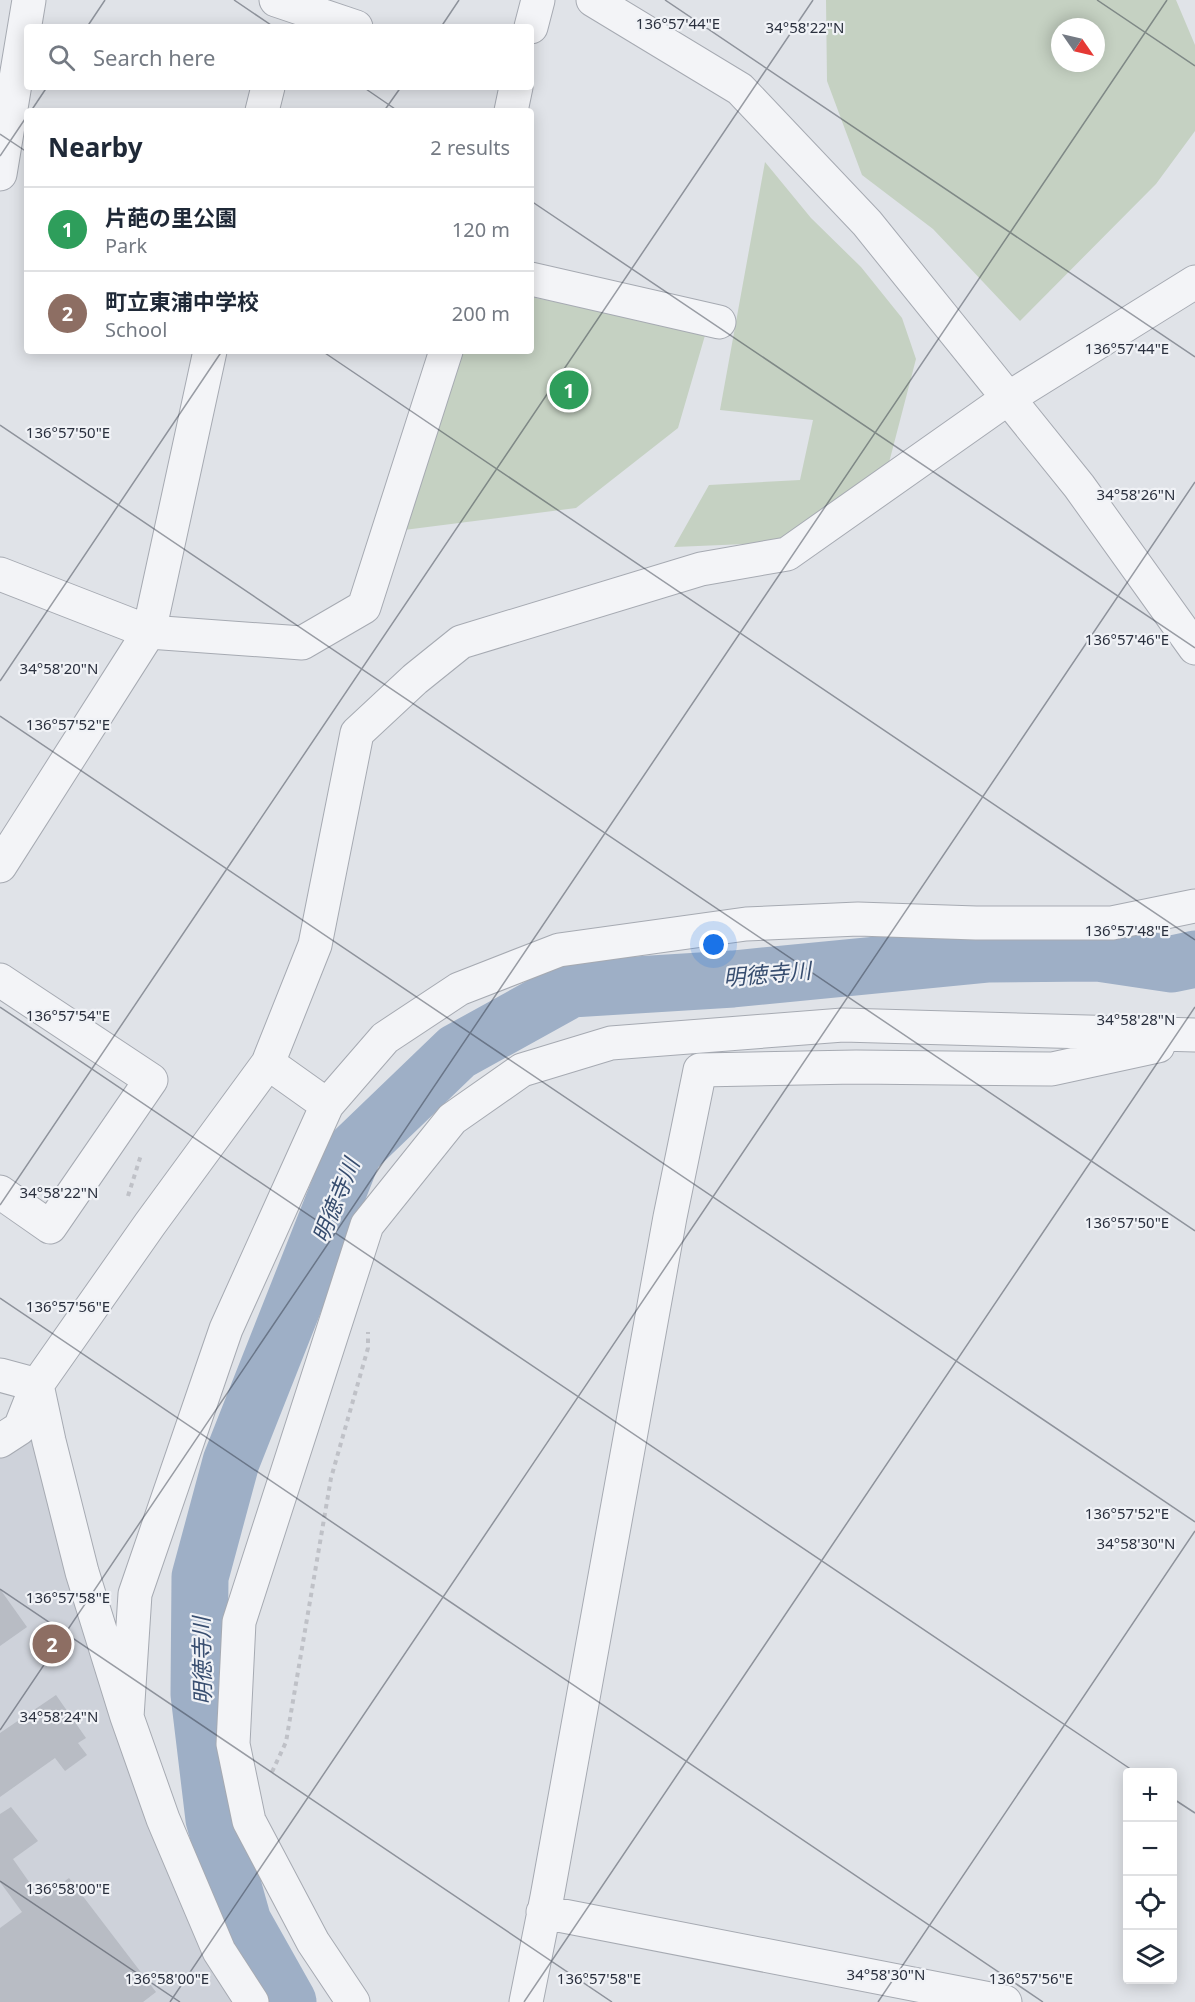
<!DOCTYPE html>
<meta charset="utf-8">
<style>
:root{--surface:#fff;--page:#f2f2f3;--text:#1f2937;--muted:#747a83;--line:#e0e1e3;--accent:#c44e59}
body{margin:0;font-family:"Noto Sans","Noto Sans JP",sans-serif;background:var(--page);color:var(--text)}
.controls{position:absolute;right:18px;bottom:18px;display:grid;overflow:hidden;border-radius:6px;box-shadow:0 3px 15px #0003}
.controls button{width:54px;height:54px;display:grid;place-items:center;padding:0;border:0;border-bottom:2px solid var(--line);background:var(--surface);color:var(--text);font:30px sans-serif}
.compass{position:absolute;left:1051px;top:18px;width:54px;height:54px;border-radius:50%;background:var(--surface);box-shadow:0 3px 15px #0003;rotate:124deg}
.you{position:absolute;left:714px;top:945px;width:21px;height:21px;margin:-15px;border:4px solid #fff;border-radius:50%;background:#1a73e8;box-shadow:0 0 0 9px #1a73e833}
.badge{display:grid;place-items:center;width:39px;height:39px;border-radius:50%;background:var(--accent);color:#fff;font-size:20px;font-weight:700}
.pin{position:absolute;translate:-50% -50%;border:3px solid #fff;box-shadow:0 2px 6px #0006}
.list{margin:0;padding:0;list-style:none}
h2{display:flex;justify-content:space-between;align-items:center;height:78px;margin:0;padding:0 24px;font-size:26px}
h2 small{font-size:20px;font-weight:400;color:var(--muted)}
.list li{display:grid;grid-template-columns:39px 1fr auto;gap:18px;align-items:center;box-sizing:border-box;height:84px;padding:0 24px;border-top:2px solid var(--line)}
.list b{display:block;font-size:22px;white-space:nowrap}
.list p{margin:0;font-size:20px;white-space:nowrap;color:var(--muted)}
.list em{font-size:20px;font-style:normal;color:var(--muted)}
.icon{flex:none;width:33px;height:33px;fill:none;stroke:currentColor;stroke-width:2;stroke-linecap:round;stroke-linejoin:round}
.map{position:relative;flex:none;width:1195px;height:2002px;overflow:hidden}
.search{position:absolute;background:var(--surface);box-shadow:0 3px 15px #0003;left:24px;top:24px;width:510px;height:66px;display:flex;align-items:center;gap:15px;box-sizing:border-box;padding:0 21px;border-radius:6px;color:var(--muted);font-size:22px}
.panel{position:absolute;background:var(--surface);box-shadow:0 3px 15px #0003;left:24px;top:108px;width:510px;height:246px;border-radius:6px}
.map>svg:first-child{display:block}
</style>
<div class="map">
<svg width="1195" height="2002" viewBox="0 0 1195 2002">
<rect width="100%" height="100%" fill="#e0e3e8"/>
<path fill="#ced2da" d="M20,1428l29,13 33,131 170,430h-252v-561z"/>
<path fill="#c5d1c2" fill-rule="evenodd" d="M826,0h350l19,45v86l-39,53 -136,137 -87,-92 -71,-54 -35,-94zM1060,27h36v36h-36z
M765,162l46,56 50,49 41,51 14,41 -31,119 -112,65 -99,4 35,-62 91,-5 13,-60 -93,-10z
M531,297l175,35 -28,96 -102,80 -172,22 57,-179h70z"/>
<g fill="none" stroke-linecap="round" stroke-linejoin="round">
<path stroke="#9eafc6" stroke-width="57" d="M288,2002l-45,-80 -29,-103 -15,-125 1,-117 31,-115 123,-311 103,-99 114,-63 162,-10 256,-25 109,-1 74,11 23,-5"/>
</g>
<path fill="#b8bcc4" d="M0,1589l27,38 -27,19z
M56,1695l30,43 -8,5 9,12 -22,16 -10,-13 -55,39v-64z
M11,1807l27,34 -25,18 28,40 28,-21 87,114 -13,10h-143v-74l22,-16 -22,-30v-68z"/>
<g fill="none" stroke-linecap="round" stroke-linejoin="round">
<g stroke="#a6aab2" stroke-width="35">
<path id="minor" d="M276,0l80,27
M593,0l147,89 127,134 212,263 116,162
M531,27l7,-27
M262,111l6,-24
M511,111l5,-24
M0,174l29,-174
M531,279l188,43
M0,574l149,58 153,11 62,-36 82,-256
M0,866l149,-234 61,-281
M0,980l151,100 -101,147 -50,-35
M268,1063l47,-118 42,-212 58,-54 46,-37 240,-73 86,-15 220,-155 188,-117
M0,1375l37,10
M37,1385l12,56 33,131 45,145 36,102 56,132 33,51
M0,1441l20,-13 17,-43 113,-161 118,-161 59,42
M127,1717l8,-123 91,-265 101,-224 58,-67 74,-49 100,-39 187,-26 112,-5 118,4h136l83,-17
M543,1912l462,90
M353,2002l-40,-60 -64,-121 -16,-77 6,-122 128,-397 85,-106 70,-49 89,-27 232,-18 352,10
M526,2002l21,-105 123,-680 30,-147 156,-3 196,2 106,-23"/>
</g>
<path stroke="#bfc1c7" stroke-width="4" stroke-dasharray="4.5 4.5" stroke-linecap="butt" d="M128,1196l13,-41
M272,1772l14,-30 45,-264 37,-130v-16"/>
<use href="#minor" stroke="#f3f4f7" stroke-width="33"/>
</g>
<path fill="none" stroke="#2a303e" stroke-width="1.5" stroke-opacity="0.45" d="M234,0l40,27M665,0l530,357M1097,0l98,66M87,27l18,-27M441,27l18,-27M363,87l35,24M31,111l16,-24M384,111l17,-24M0,134l27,18M0,156l27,-40M531,201l664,447M322,351l873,589M0,425l1195,806M0,681l222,-330M0,716l1195,806M0,1007l1135,765M0,1205l813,-1205M0,1298l1043,704M0,1589l612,413M0,1730l1167,-1730M1172,1798l23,15M0,1881l180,121M170,2002l1025,-1520M524,2002l671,-995M878,2002l317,-471"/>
<g text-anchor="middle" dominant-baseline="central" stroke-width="4.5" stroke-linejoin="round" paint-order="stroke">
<g font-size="22" font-style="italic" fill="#374d6f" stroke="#f0f2f6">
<text transform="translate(767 973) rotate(-5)">明徳寺川</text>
<text transform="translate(335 1200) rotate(-68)">明徳寺川</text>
<text transform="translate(201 1661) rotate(-91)">明徳寺川</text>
</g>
</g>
<g font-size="15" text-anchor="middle" fill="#2a303e" stroke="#f0f2f6" stroke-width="4.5" stroke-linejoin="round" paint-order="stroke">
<text x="678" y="29">136°57'44"E</text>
<text x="805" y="33">34°58'22"N</text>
<text x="1127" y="354">136°57'44"E</text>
<text x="68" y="438">136°57'50"E</text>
<text x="1136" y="500">34°58'26"N</text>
<text x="1127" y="645">136°57'46"E</text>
<text x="59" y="674">34°58'20"N</text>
<text x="68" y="730">136°57'52"E</text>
<text x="1127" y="936">136°57'48"E</text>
<text x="68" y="1021">136°57'54"E</text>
<text x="1136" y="1025">34°58'28"N</text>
<text x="59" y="1198">34°58'22"N</text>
<text x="1127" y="1228">136°57'50"E</text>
<text x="68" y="1312">136°57'56"E</text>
<text x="1127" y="1519">136°57'52"E</text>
<text x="1136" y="1549">34°58'30"N</text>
<text x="68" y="1603">136°57'58"E</text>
<text x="59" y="1722">34°58'24"N</text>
<text x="68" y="1894">136°58'00"E</text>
<text x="886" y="1980">34°58'30"N</text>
<text x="167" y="1984">136°58'00"E</text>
<text x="599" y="1984">136°57'58"E</text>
<text x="1031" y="1984">136°57'56"E</text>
</g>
</svg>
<div class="controls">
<button>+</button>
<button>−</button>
<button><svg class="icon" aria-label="locate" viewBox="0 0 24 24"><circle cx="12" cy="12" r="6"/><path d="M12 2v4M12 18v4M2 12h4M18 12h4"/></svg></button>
<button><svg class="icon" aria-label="layers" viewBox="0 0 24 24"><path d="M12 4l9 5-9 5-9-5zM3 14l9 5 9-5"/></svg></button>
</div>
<svg class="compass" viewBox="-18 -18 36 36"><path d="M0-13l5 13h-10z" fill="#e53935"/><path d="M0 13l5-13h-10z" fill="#747a83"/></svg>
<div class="you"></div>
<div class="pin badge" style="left:569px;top:390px;background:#2e9e5b">1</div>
<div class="pin badge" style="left:52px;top:1644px;background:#8d6e63">2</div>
<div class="search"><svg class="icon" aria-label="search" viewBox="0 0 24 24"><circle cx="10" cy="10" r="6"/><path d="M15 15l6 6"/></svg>Search here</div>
<section class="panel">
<h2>Nearby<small>2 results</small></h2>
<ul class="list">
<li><span class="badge" style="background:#2e9e5b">1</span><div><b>片葩の里公園</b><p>Park</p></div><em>120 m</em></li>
<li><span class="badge" style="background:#8d6e63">2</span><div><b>町立東浦中学校</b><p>School</p></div><em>200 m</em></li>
</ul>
</section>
</div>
